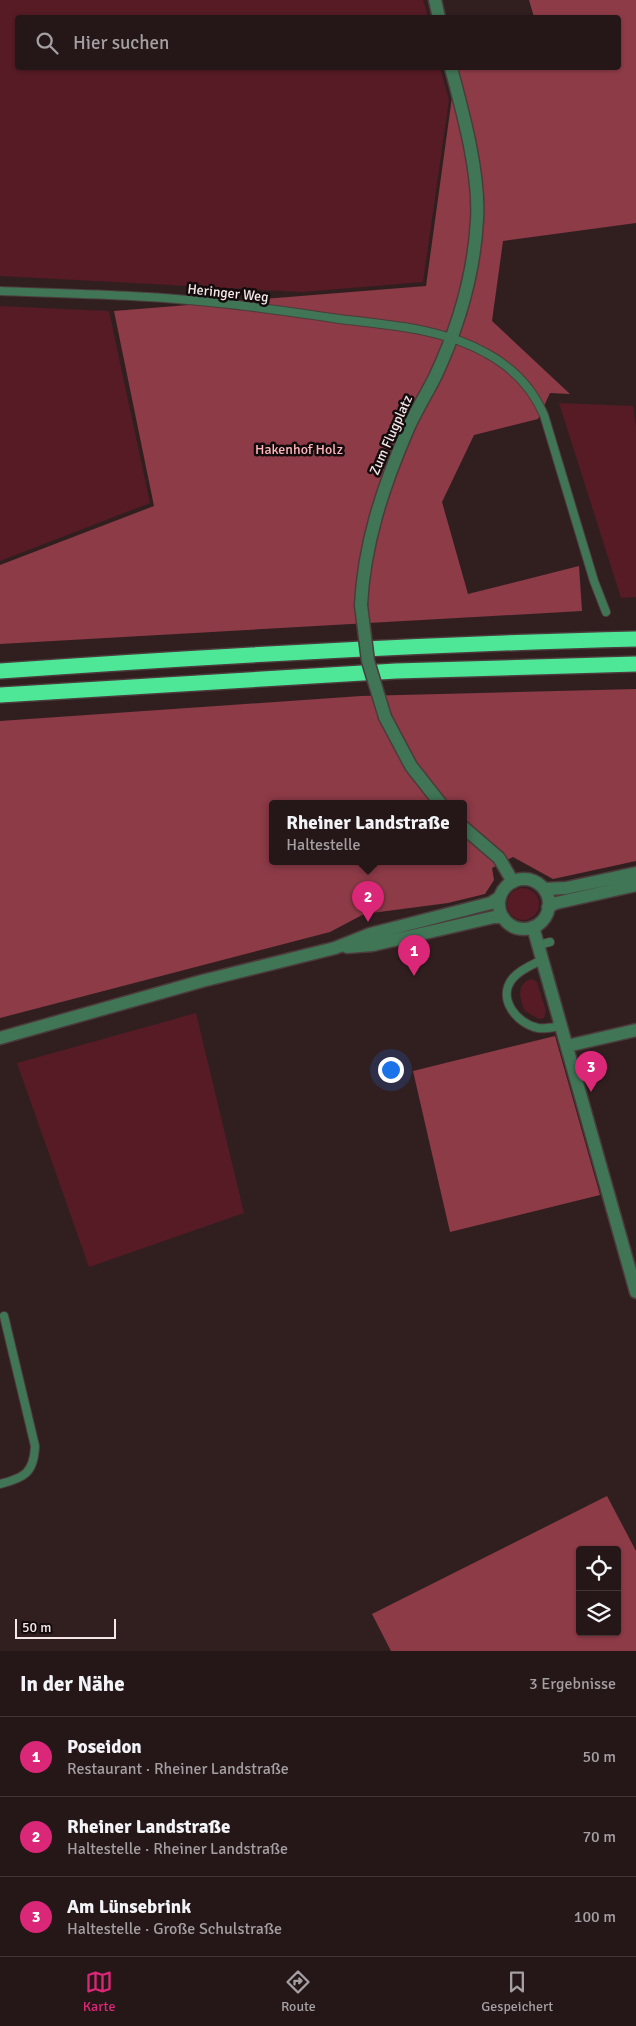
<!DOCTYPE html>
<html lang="de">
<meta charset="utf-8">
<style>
:root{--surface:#251718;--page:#2d2021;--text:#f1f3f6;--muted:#a39fa2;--line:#423637;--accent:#db2777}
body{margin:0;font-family:Signika,sans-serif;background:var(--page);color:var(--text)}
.controls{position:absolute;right:15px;bottom:15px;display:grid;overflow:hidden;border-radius:5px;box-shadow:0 1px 4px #0004}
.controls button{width:45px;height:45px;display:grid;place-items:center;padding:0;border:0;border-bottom:1px solid var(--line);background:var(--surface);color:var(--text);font:25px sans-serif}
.scale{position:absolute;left:15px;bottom:12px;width:101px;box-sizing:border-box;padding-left:5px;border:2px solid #f4e7e8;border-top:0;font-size:14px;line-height:18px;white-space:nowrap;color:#f4e7e8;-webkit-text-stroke:4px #140b0c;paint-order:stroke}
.you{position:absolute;left:390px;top:1069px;width:18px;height:18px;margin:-12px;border:4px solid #fff;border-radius:50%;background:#1a73e8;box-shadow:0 0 0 8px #1a73e833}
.badge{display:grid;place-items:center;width:32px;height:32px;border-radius:50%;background:var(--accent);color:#fff;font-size:16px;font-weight:700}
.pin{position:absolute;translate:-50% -41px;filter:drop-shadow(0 1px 2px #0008)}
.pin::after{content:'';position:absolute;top:26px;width:18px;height:15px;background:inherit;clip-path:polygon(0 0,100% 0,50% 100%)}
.popup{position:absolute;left:269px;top:800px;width:198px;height:65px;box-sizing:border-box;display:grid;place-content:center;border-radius:5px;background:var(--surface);filter:drop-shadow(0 1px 4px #0005);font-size:16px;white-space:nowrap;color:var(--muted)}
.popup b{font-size:19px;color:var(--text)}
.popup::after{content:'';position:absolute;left:50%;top:100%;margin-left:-10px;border:10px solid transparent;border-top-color:var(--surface)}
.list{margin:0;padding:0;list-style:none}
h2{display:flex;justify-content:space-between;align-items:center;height:65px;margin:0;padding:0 20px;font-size:21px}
h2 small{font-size:16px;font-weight:400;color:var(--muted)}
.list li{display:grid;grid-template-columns:32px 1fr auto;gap:15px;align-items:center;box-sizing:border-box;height:80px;padding:0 20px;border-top:1px solid var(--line)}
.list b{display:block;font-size:19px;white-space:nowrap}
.list p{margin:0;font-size:16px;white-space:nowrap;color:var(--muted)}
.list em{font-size:16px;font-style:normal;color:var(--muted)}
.icon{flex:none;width:28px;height:28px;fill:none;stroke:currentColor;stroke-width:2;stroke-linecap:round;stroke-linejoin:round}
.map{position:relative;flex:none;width:636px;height:1651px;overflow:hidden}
.search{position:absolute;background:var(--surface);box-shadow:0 1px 4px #0004;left:15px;right:15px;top:15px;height:55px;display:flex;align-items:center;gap:12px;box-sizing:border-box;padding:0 18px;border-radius:5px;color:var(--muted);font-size:19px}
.sheet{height:305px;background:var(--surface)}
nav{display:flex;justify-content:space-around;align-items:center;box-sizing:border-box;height:70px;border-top:1px solid var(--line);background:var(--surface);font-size:14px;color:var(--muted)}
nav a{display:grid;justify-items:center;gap:2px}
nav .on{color:var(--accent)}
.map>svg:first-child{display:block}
</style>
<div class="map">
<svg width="636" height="1651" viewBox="0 0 636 1651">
<rect width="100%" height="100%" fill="#311f20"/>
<path fill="#561b25" d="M0,0h423l5,17 -410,1v50h422l9,32 -26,182 -121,10 -302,-16z
M0,306l109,5 41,192 -150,58z
M559,403l74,3 3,20v171l-15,1z
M507 904a16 16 0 1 1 32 0a16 16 0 1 1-32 0Z
M532,979l5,3 9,29 -2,7 -5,1 -14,-8c-6,-12 -9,-28 7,-32z
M196,1013l48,200 -155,54 -72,-204z"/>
<path fill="#8d3b47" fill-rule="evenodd" d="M529,0h107v223l-133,18 -11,80 78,73 -20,-1 -12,26 -64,16 -32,67 26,92 111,-28 3,45 -582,33v-79l154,-59 -40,-195 312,-25 30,-218h162v-50l-84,-1z
M636,689v172l-83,18 -40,-22 -21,11 2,12 -9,14 -37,9 -84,11 -34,18 -330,86v-297l361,-25zM273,803h190v58h-190z
M555,1036l45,159 -150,37 -37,-161z
M607,1496l29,55v100h-245l-19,-37zM580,1550h37v82h-37z"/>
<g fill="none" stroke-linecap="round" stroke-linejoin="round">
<g stroke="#4c3b3c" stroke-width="10">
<path id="service" d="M0,291c73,3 147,4 219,12 40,4 80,10 120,16 49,6 103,9 147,34 26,14 46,34 58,62l50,166 12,31
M538,945l12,-3
M542,960c-10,5 -21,9 -29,18 -17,20 4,46 25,50 7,1 16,-1 23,-2
M0,1484c24,-6 34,-11 35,-38l-31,-130"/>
</g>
<g stroke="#4c3b3c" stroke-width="15">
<path id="minor" d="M533,927l103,365
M567,1046l69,-16"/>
</g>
<g stroke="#4c3b3c" stroke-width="15">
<path id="tertiary" d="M435,0l4,18
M361,605c3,-61 22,-118 46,-174 8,-19 19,-36 28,-54 23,-49 39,-102 42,-157 3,-46 -14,-107 -26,-152
M385,717l26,49 29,37
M463,827l36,31 14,24
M499 904a25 25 0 1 1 50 0a25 25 0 1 1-50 0Z
M544,889l22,-1 70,-15
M548,907l8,-4 80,-18
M347,947l26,-2 121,-28h9
M0,1038l202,-57 133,-33 35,-14 121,-31 9,-6"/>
</g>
<g stroke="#4c3b3c" stroke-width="18">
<path id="motorway" d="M0,671c212,-15 424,-27 636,-32
M0,695l396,-24 240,-7"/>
</g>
<use href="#service" stroke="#407556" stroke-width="8"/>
<use href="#minor" stroke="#407556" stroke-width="12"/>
<use href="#tertiary" stroke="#407556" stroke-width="12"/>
<use href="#motorway" stroke="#4ee798" stroke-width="15"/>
<g stroke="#4c3b3c" stroke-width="15" stroke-linecap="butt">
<path id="tertiary-bridge" d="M361,605l7,56 17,56"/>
</g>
<use href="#tertiary-bridge" stroke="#407556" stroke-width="12"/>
</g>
<g text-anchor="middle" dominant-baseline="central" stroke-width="5" stroke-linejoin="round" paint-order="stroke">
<g font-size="14" fill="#f4e7e8" stroke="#140b0c">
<text transform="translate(228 293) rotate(6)">Heringer Weg</text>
<text transform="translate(391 435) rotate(-66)">Zum Flugplatz</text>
</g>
<g font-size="14" fill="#ffb6bc" stroke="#140b0c">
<text x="299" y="449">Hakenhof Holz</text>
</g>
</g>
</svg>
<div class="controls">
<button><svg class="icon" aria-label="locate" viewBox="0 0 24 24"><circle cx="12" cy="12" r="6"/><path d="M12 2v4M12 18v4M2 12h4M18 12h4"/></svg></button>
<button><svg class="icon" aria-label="layers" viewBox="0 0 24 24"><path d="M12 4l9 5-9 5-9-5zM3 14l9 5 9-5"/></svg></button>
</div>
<div class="scale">50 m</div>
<div class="you"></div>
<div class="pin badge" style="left:414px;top:976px">1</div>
<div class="pin badge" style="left:368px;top:922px">2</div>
<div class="popup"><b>Rheiner Landstraße</b>Haltestelle</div>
<div class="pin badge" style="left:591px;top:1092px">3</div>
<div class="search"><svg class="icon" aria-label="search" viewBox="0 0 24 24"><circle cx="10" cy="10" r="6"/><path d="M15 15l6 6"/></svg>Hier suchen</div>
</div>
<section class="sheet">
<h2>In der Nähe<small>3 Ergebnisse</small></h2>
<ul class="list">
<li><span class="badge">1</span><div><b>Poseidon</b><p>Restaurant · Rheiner Landstraße</p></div><em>50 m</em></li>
<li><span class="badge">2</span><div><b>Rheiner Landstraße</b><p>Haltestelle · Rheiner Landstraße</p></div><em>70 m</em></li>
<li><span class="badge">3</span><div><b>Am Lünsebrink</b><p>Haltestelle · Große Schulstraße</p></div><em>100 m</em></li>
</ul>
</section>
<nav>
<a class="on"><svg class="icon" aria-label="map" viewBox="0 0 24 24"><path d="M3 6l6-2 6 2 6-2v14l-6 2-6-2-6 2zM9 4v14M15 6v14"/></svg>Karte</a>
<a><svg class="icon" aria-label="directions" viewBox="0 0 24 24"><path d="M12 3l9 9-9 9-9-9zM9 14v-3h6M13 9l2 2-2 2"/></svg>Route</a>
<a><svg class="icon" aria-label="saved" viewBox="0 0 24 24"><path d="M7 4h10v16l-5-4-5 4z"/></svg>Gespeichert</a>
</nav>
